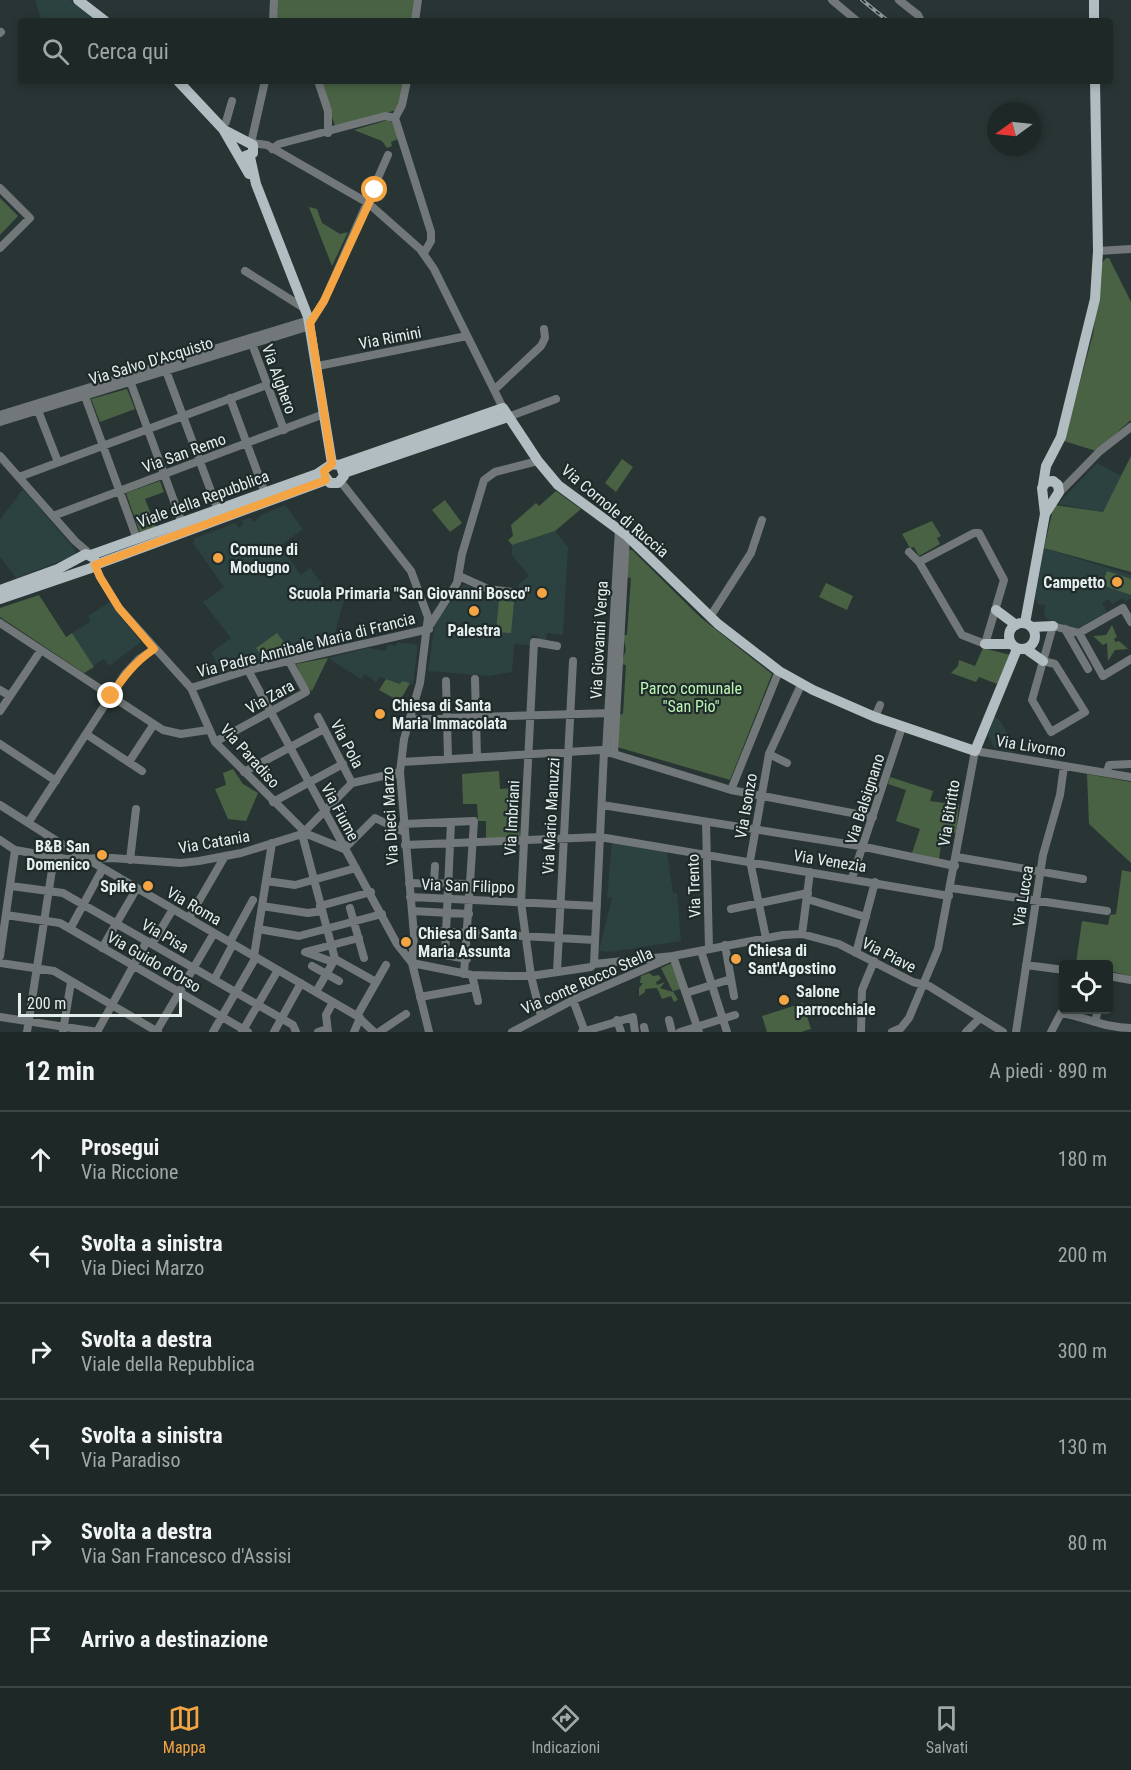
<!DOCTYPE html>
<html lang="it">
<meta charset="utf-8">
<style>
:root{--surface:#1e2827;--page:#26302f;--text:#f1f3f6;--muted:#a1a6a7;--line:#3c4444;--accent:#f4a443}
body{margin:0;font-family:"Roboto Condensed",sans-serif;background:var(--page);color:var(--text)}
.controls{position:absolute;right:18px;bottom:18px;display:grid;overflow:hidden;border-radius:6px;box-shadow:0 3px 9px #0003}
.controls button{width:54px;height:54px;display:grid;place-items:center;padding:0;border:0;border-bottom:2px solid var(--line);background:var(--surface);color:var(--text);font:30px sans-serif}
.compass{position:absolute;left:987px;top:102px;width:54px;height:54px;border-radius:50%;background:var(--surface);box-shadow:0 3px 9px #0003;rotate:255deg}
.scale{position:absolute;left:18px;bottom:15px;width:164px;box-sizing:border-box;padding-left:6px;border:3px solid #e5eded;border-top:0;font-size:16px;line-height:21px;white-space:nowrap;color:#e5eded;-webkit-text-stroke:4px #1e2b2a;paint-order:stroke}
.stop{position:absolute;width:18px;height:18px;margin:-14px;border:4px solid #f4a443;border-radius:50%;background:#fff}
.stop.end{background:#f4a443;border-color:#fff;box-shadow:0 2px 6px #0008}
.list{margin:0;padding:0;list-style:none}
h2{display:flex;justify-content:space-between;align-items:center;height:78px;margin:0;padding:0 24px;font-size:26px}
h2 small{font-size:20px;font-weight:400;color:var(--muted)}
.list li{display:grid;grid-template-columns:39px 1fr auto;gap:18px;align-items:center;box-sizing:border-box;height:96px;padding:0 24px;border-top:2px solid var(--line)}
.list b{display:block;font-size:22px;white-space:nowrap}
.list p{margin:0;font-size:20px;white-space:nowrap;color:var(--muted)}
.list em{font-size:20px;font-style:normal;color:var(--muted)}
.icon{flex:none;width:33px;height:33px;fill:none;stroke:currentColor;stroke-width:2;stroke-linecap:round;stroke-linejoin:round}
.map{position:relative;flex:none;width:1131px;height:1032px;overflow:hidden}
.search{position:absolute;background:var(--surface);box-shadow:0 3px 9px #0003;left:18px;right:18px;top:18px;height:66px;display:flex;align-items:center;gap:15px;box-sizing:border-box;padding:0 21px;border-radius:6px;color:var(--muted);font-size:22px}
.sheet{height:654px;background:var(--surface)}
nav{display:flex;justify-content:space-around;align-items:center;box-sizing:border-box;height:84px;border-top:2px solid var(--line);background:var(--surface);font-size:16px;color:var(--muted)}
nav a{display:grid;justify-items:center;gap:3px}
nav .on{color:var(--accent)}
.map>svg:first-child{display:block}
</style>
<div class="map">
<svg width="1131" height="1032" viewBox="0 0 1131 1032">
<rect width="100%" height="100%" fill="#283534"/>
<path fill="#2c4240" d="M35,0h35l25,21h-53z
M1097,463l26,14 -20,35 -45,-8z
M23,489l51,59 2,7 -60,23 -16,-21v-37z
M285,505l18,24 -23,17 21,29 9,-7 18,24 9,-7 8,12 -14,50 -18,4 -8,-12 -16,10 3,5 -70,18 -11,-19 20,-15 -28,-36 21,-15 -31,-44 2,-5 40,-15 4,5 4,-4 -2,-3 9,-3 4,4 7,-7z
M555,531l13,16 -5,88 -16,-2 -1,8 -9,-1 1,-4 -7,-1 -1,10 -16,-1 -2,28 -24,4 -60,-5 7,-47 28,-39 54,17 2,-18 10,-8 -17,-21v-10z
M1044,548l87,27v23l-6,4 -2,-4 -11,6 -3,-5 -7,4 5,9 -30,17 -30,-10 -3,-5 1,-9 -7,-1 -3,-6z
M110,602l31,40 -32,24 -5,-7 -11,7 -21,-33 19,-12 -3,-5z
M397,642l21,3 -5,39 -11,-3 -1,3 -21,-7 -4,5 -11,-8 -4,5 -33,-21 40,-10 18,3 1,-7 9,2z
M994,717l5,2 16,29 -1,5 -19,-5 -7,-12z
M612,842l55,10 6,41h4l4,48 -70,11 -12,-1 13,-53h-5z"/>
<path fill="#496244" d="M274,0h144l-3,21h-140z
M320,81h85l-4,22 -5,7 -53,17 -8,-1z
M388,120l5,3 5,16 -7,3 1,4 -5,2 -5,-7 -28,-11z
M0,198l18,18 -18,19z
M309,207l8,2 5,14 18,11 8,-2 -16,34z
M1106,258h3l22,44v118l-35,31 -32,-10 29,-107 9,-71z
M127,389l8,20 -35,13 -9,-23z
M1131,456v116l-87,-24 10,-43 49,7z
M622,459l11,8 -17,25 -11,-9z
M160,481l4,11 -19,7 11,28 -16,6 -14,-40z
M556,491l25,18 -26,22 -43,14 -4,-5 5,-4 -2,-11 25,-22 3,3z
M445,500l17,23 -12,9 -18,-22z
M932,521l9,15 -4,2 3,6 -21,12 -5,-9 -4,1 -8,-14z
M628,550h4l68,67 72,57 -42,106 -113,-33 2,-32 4,-1 3,-49 -5,-1 5,-14 -3,-15h4l4,-57 -5,-1z
M1107,571l24,8v16l-29,-10z
M826,583l27,13 -6,14 -28,-13z
M39,595l27,42 6,-4 22,34 -10,6 -84,-56v-9z
M499,600l15,2 -3,31 -15,-1z
M1112,625l5,12 -3,2 1,3 4,-1 9,8 -13,1 -7,11 -1,-18 -4,2 -10,-9 13,-1z
M277,633l9,12 -22,14 -8,-11z
M983,648l27,7 -13,29 -18,-7 -3,5 -25,-9 7,-7 1,-6 16,6z
M328,658l-16,33 -5,-3 -11,-24z
M386,679l14,5 2,-3 8,2 -9,16 10,6 -1,2 -31,-17z
M233,769l10,15 15,9 -12,28 -18,-2 -13,-30 11,-4 -3,-12z
M499,771l1,18 15,-1 5,49 -34,2v-18h-8l-1,-17h-14l-1,-30z
M1087,774l44,8v81l-42,-39z
M890,777l43,14 -3,10 29,4 -3,28 -13,-2 -4,28 -27,-6 8,-24 -24,-8 10,-31 -18,-6z
M1122,870l9,2v104l-22,-5 -1,-7 -32,-1 6,-42 26,4 2,-10 6,-1z
M672,963l9,26 -8,2 5,9 -4,2 -3,-6 -9,3 -5,-11 -12,1v3l-6,4v-8l4,-5h-3l1,-7 8,-3 4,3 6,-1 2,4 -5,3 1,3 8,-3 -5,6 13,4 -12,-24z
M803,1003l8,26 -10,3h-34l-5,-16z"/>
<g fill="none" stroke-linecap="round" stroke-linejoin="round">
<path stroke="#727879" stroke-width="8" d="M832,0l25,21
M899,0l19,15 3,6
M273,21l1,-21
M415,21l3,-21
M0,33l1,-1
M265,81l-14,62 16,2 101,58 52,46 14,20 69,139
M318,81l10,30v22
M395,118l36,114v9l-7,12
M395,118l7,-13 5,-24
M222,127l4,-5 6,-21
M272,149l7,-5 106,-28 10,2
M0,188l30,30 -30,30
M1098,251l33,-2
M245,271l59,37
M310,323l14,-22 64,-146
M251,341l33,89
M318,366l149,-30
M165,368l53,142
M129,378l53,145
M494,390l47,-44 4,-8 -1,-9
M83,391l54,148
M230,398l35,95
M37,408l21,54
M0,415l309,-95
M508,417l48,-18
M0,422l310,-96
M0,456l75,85 15,13
M19,477l248,-92
M341,482l70,89 17,46 -8,66 -16,56 -4,33 14,163 -2,28 17,69
M1058,494l42,-43 31,-24
M53,516l271,-102
M909,552l10,10 43,73 23,9 19,-64 -25,-47h-5l-55,29
M95,565l5,12 19,31 72,80 24,54 92,92 37,15
M459,576l29,13 24,3
M710,617l41,-64 11,-33
M0,623l163,107 18,4 27,-4
M430,625l27,-42 5,-29 22,-74 11,-8 43,-11
M1065,629l23,40
M1079,633l44,-25 8,14
M1043,661l12,3 30,48 -34,20 -19,-32 21,-74 26,7 24,43 28,-17
M248,670l149,274 15,19
M475,679l2,78
M446,681l2,78
M191,688l54,-17 184,-42
M0,690l10,6
M0,711l41,-61
M318,717l34,66
M875,717l5,-12
M410,719l202,-6
M86,734l56,37
M215,742l91,-50 -17,-31
M0,744l56,37
M606,752l13,-223
M614,754l12,-219
M769,754l18,9
M129,762l25,-38
M402,762l199,-12 130,40 142,27
M244,772l80,-43
M1107,772l2,-7 22,-1
M731,790l48,-119
M273,802l70,-38
M0,805l63,40 294,171 17,16
M602,805l258,41 95,20
M451,822l-6,133 22,4
M706,822l3,127
M28,823l97,-149 14,-15 15,-10
M403,824l71,-3 -10,153
M302,834l33,125 -19,33
M0,840l15,10 51,9 46,-1 69,5 18,-2 42,-8 61,-19 50,-51 48,-11
M405,845l195,-8 349,59
M344,849l31,-31 29,14
M957,857l126,22
M130,860l6,-51
M852,878l50,-151
M266,881l29,4 61,-17
M409,883l61,1
M434,883l1,-17
M11,886l52,7 230,132 3,7
M951,888l156,23
M410,897l187,9
M807,899l59,18
M262,906l46,7 14,-2
M320,906l51,-14
M350,908l14,50
M731,909l77,-16
M412,911l57,3
M6,915l54,8 188,109
M189,918l36,-62
M70,929l33,-61
M258,929l41,7 83,-22
M414,930l181,10
M802,934l8,-62
M766,938l-16,-77 19,-107 32,-69
M230,942l23,-42
M152,944l21,-35
M725,945l9,51
M102,948l35,-60
M701,951l26,81
M856,953l19,-71
M0,956l15,-106
M254,956l18,-113
M673,956l26,76
M335,959l41,23
M333,962l-28,-10 54,-14
M0,963l54,8 104,61
M412,963l60,12 38,1h21l60,-9 3,-3 79,-8 110,-21 19,-1 37,10 74,38 16,4 74,46
M594,964l10,-213
M1026,965l38,5
M312,966l27,15
M557,972l16,-311
M472,975l6,26
M1108,976l23,4
M214,980l19,-36
M686,993l45,-14
M420,997l55,-10
M573,1000l12,32
M357,1016l29,-51
M541,1016l-10,-40 -10,-74 13,-260 23,4
M0,1017l98,15
M617,1020l4,12
M669,1020l3,12
M1095,1022l3,-12
M644,1027l1,5
M63,1031l8,-49
M27,1032l27,-175
M97,1032l50,-91
M156,1032l58,-99
M213,1032l43,-75
M242,1032l36,-62
M274,1032l27,-49
M318,1032l9,-3
M328,1032l-2,-17 7,-13
M354,1032l6,-14
M379,1032l27,-18
M512,1032l61,-32 99,-43
M582,1032l51,-15 2,15
M680,1032l55,-17
M861,1032l1,-42 12,-29
M892,1032l9,-4 8,-10 29,-69 37,-198 156,26
M966,1032l14,-14
M1016,1032l27,-177 17,-60 4,-29
M1051,1032l10,-19c25,4 44,15 70,15"/>
<path stroke="#b1bdc1" stroke-width="10" d="M78,0l27,21
M1094,21v-21
M178,81l45,48 26,45
M226,131l27,14v8l-10,4
M250,157l6,27 52,133 24,147
M344,473l164,-56
M324,475l6,8h8l6,-7 -3,-9
M1043,485l3,-19 15,-29 34,-138 3,-48 -3,-170
M91,555l226,-81 15,-10 7,1 164,-57 35,53 20,24 68,50 92,89 61,47 34,19 62,27 100,34 42,-102
M0,590l58,-21 28,-15 8,4
M0,599l91,-31 4,-3 231,-85
M996,610l20,15
M1009 636a13 13 0 1 1 26 0a13 13 0 1 1-26 0Z
M1025,623l20,-109 -3,-26 4,-6 7,-1 5,4 1,7 -14,22
M1032,627l21,-1
M985,644h26
M1026,649l17,12"/>
<g stroke="#8f9999" stroke-width="4">
<path id="rail" d="M862,0l26,21"/>
</g>
<use href="#rail" stroke="#1e2b2a" stroke-width="1.5" stroke-dasharray="4.5" stroke-linecap="butt"/>
</g>
<g fill="none" stroke-linecap="round" stroke-linejoin="round">
<path stroke="#f4a443" stroke-width="8" d="M111,696c12,-19 24,-34 43,-47l-35,-41 -19,-31 -5,-12 231,-85 -2,-9 8,-7 -22,-141 14,-22 51,-111"/>
</g>
<g fill="#f4a443" stroke="#1e2b2a" stroke-width="2">
<circle cx="218" cy="558" r="6"/>
<circle cx="1117" cy="582" r="6"/>
<circle cx="542" cy="593" r="6"/>
<circle cx="474" cy="611" r="6"/>
<circle cx="380" cy="714" r="6"/>
<circle cx="102" cy="855" r="6"/>
<circle cx="148" cy="886" r="6"/>
<circle cx="406" cy="942" r="6"/>
<circle cx="736" cy="959" r="6"/>
<circle cx="784" cy="1000" r="6"/>
</g>
<g text-anchor="middle" dominant-baseline="central" stroke-width="4.5" stroke-linejoin="round" paint-order="stroke">
<g font-size="16" fill="#e5eded" stroke="#1e2b2a">
<text transform="translate(390 338) rotate(-11)">Via Rimini</text>
<text transform="translate(151 361) rotate(-17)">Via Salvo D'Acquisto</text>
<text transform="translate(279 379) rotate(70)">Via Alghero</text>
<text transform="translate(184 453) rotate(-20)">Via San Remo</text>
<text transform="translate(203 499) rotate(-20)">Viale della Repubblica</text>
<text transform="translate(615 511) rotate(40)">Via Cornole di Ruccia</text>
<text transform="translate(599 640) rotate(-87)">Via Giovanni Verga</text>
<text transform="translate(306 645) rotate(-14)">Via Padre Annibale Maria di Francia</text>
<text transform="translate(270 697) rotate(-29)">Via Zara</text>
<text transform="translate(347 744) rotate(62)">Via Pola</text>
<text transform="translate(1031 746) rotate(9)">Via Livorno</text>
<text transform="translate(250 756) rotate(48)">Via Paradiso</text>
<text transform="translate(865 799) rotate(-72)">Via Balsignano</text>
<text transform="translate(746 806) rotate(-80)">Via Isonzo</text>
<text transform="translate(340 812) rotate(62)">Via Fiume</text>
<text transform="translate(949 813) rotate(-81)">Via Bitritto</text>
<text transform="translate(390 816) rotate(-93)">Via Dieci Marzo</text>
<text transform="translate(551 816) rotate(-87)">Via Mario Manuzzi</text>
<text transform="translate(512 818) rotate(-87)">Via Imbriani</text>
<text transform="translate(214 842) rotate(-10)">Via Catania</text>
<text transform="translate(830 861) rotate(9)">Via Venezia</text>
<text transform="translate(468 886) rotate(2)">Via San Filippo</text>
<text transform="translate(694 886) rotate(-92)">Via Trento</text>
<text transform="translate(1023 896) rotate(-81)">Via Lucca</text>
<text transform="translate(194 906) rotate(30)">Via Roma</text>
<text transform="translate(165 936) rotate(30)">Via Pisa</text>
<text transform="translate(889 955) rotate(27)">Via Piave</text>
<text transform="translate(154 962) rotate(30)">Via Guido d'Orso</text>
<text transform="translate(587 981) rotate(-24)">Via conte Rocco Stella</text>
</g>
<g font-size="16" font-weight="bold" fill="#e5eded" stroke="#1e2b2a" text-anchor="start">
<text x="230" y="549">Comune di<tspan x="230" dy="18">Modugno</tspan></text>
<text x="1105" y="582" text-anchor="end">Campetto</text>
<text x="530" y="593" text-anchor="end">Scuola Primaria "San Giovanni Bosco"</text>
<text x="474" y="630" text-anchor="middle">Palestra</text>
<text x="392" y="705">Chiesa di Santa<tspan x="392" dy="18">Maria Immacolata</tspan></text>
<text x="90" y="846" text-anchor="end">B&amp;B San<tspan x="90" dy="18">Domenico</tspan></text>
<text x="136" y="886" text-anchor="end">Spike</text>
<text x="418" y="933">Chiesa di Santa<tspan x="418" dy="18">Maria Assunta</tspan></text>
<text x="748" y="950">Chiesa di<tspan x="748" dy="18">Sant'Agostino</tspan></text>
<text x="796" y="991">Salone<tspan x="796" dy="18">parrocchiale</tspan></text>
</g>
<g font-size="16" fill="#bef6b4" stroke="#1e2b2a">
<text x="691" y="688">Parco comunale<tspan x="691" dy="18">"San Pio"</tspan></text>
</g>
</g>
</svg>
<div class="controls">
<button><svg class="icon" aria-label="locate" viewBox="0 0 24 24"><circle cx="12" cy="12" r="6"/><path d="M12 2v4M12 18v4M2 12h4M18 12h4"/></svg></button>
</div>
<svg class="compass" viewBox="-18 -18 36 36"><path d="M0-13l5 13h-10z" fill="#e53935"/><path d="M0 13l5-13h-10z" fill="#a1a6a7"/></svg>
<div class="scale">200 m</div>
<div class="stop" style="left:375px;top:190px"></div>
<div class="stop end" style="left:111px;top:696px"></div>
<div class="search"><svg class="icon" aria-label="search" viewBox="0 0 24 24"><circle cx="10" cy="10" r="6"/><path d="M15 15l6 6"/></svg>Cerca qui</div>
</div>
<section class="sheet">
<h2>12 min<small>A piedi · 890 m</small></h2>
<ul class="list">
<li><svg class="icon" aria-label="ahead" viewBox="0 0 24 24"><path d="M12 20V5M6 11l6-6 6 6"/></svg><div><b>Prosegui</b><p>Via Riccione</p></div><em>180 m</em></li>
<li><svg class="icon" aria-label="left" viewBox="0 0 24 24"><path d="M17 20v-9H6M10 6l-5 5 5 5"/></svg><div><b>Svolta a sinistra</b><p>Via Dieci Marzo</p></div><em>200 m</em></li>
<li><svg class="icon" aria-label="right" viewBox="0 0 24 24"><path d="M7 20v-9h11M14 6l5 5-5 5"/></svg><div><b>Svolta a destra</b><p>Viale della Repubblica</p></div><em>300 m</em></li>
<li><svg class="icon" aria-label="left" viewBox="0 0 24 24"><path d="M17 20v-9H6M10 6l-5 5 5 5"/></svg><div><b>Svolta a sinistra</b><p>Via Paradiso</p></div><em>130 m</em></li>
<li><svg class="icon" aria-label="right" viewBox="0 0 24 24"><path d="M7 20v-9h11M14 6l5 5-5 5"/></svg><div><b>Svolta a destra</b><p>Via San Francesco d'Assisi</p></div><em>80 m</em></li>
<li><svg class="icon" aria-label="arrive" viewBox="0 0 24 24"><path d="M6 21V4h12l-3 4 3 4H6"/></svg><div><b>Arrivo a destinazione</b></div></li>
</ul>
</section>
<nav>
<a class="on"><svg class="icon" aria-label="map" viewBox="0 0 24 24"><path d="M3 6l6-2 6 2 6-2v14l-6 2-6-2-6 2zM9 4v14M15 6v14"/></svg>Mappa</a>
<a><svg class="icon" aria-label="directions" viewBox="0 0 24 24"><path d="M12 3l9 9-9 9-9-9zM9 14v-3h6M13 9l2 2-2 2"/></svg>Indicazioni</a>
<a><svg class="icon" aria-label="saved" viewBox="0 0 24 24"><path d="M7 4h10v16l-5-4-5 4z"/></svg>Salvati</a>
</nav>
